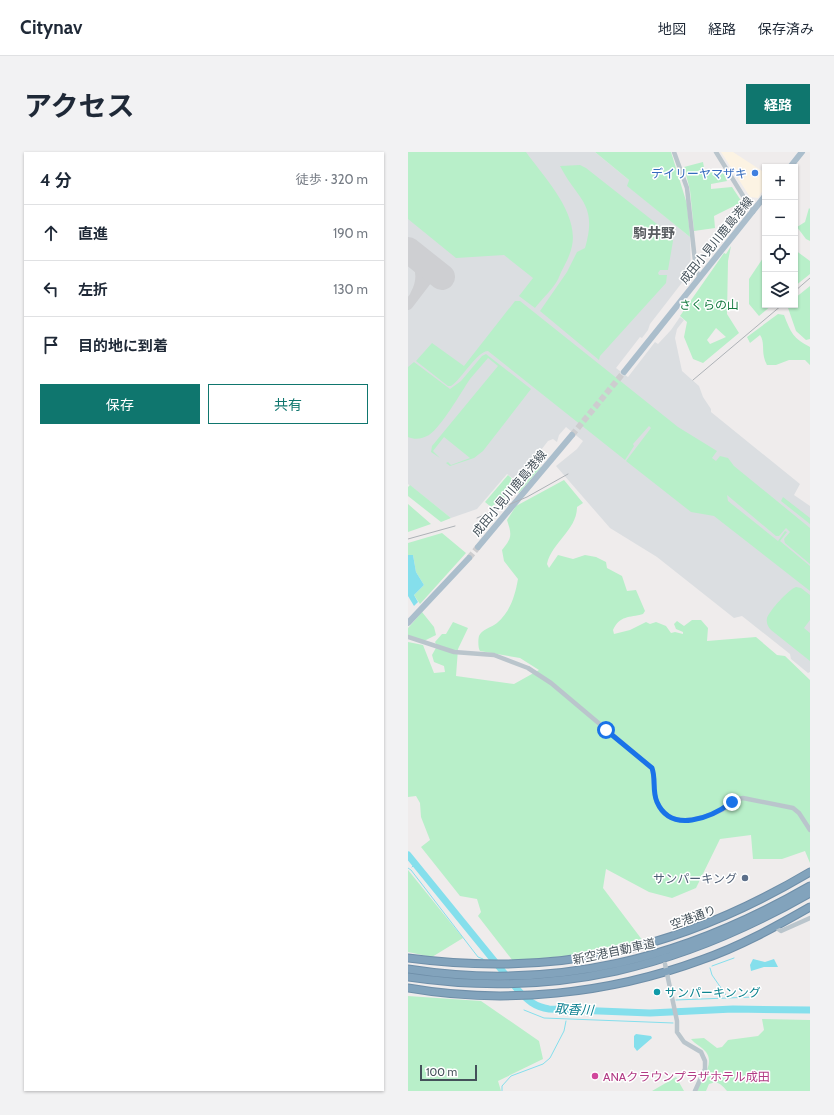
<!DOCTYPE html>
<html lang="ja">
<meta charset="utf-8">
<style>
:root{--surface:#fff;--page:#f2f2f3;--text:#1f2937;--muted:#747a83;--line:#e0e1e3;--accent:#0f766e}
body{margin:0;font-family:Cabin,"Noto Sans JP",sans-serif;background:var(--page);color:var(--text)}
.controls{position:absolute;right:12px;top:12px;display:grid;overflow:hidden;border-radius:0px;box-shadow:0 1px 3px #0004}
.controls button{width:36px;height:36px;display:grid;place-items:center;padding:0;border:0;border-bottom:1px solid var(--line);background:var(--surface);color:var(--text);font:20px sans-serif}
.scale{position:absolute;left:12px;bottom:10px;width:57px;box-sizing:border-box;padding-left:4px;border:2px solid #44515a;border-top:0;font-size:11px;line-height:14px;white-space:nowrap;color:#44515a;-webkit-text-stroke:3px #fff;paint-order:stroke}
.stop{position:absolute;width:12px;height:12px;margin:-9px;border:3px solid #1a73e8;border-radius:50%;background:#fff}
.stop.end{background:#1a73e8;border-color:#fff;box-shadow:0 1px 4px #0008}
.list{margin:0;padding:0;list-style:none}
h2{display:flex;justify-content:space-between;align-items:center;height:52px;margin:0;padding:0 16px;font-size:17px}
h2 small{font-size:13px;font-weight:400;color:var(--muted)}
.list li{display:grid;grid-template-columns:26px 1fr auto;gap:12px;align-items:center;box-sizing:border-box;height:56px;padding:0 16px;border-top:1px solid var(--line)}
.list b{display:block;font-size:15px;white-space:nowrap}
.list em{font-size:13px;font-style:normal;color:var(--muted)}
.actions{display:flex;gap:8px;padding:12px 16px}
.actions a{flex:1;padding:9px 0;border:1px solid var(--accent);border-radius:0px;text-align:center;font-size:14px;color:var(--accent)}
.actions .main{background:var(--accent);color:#fff}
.icon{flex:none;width:22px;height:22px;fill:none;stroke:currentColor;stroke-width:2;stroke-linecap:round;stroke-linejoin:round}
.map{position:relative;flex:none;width:402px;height:939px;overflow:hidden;border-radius:0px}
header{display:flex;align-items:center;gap:24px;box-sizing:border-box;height:56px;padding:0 20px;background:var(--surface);border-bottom:1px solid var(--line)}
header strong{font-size:19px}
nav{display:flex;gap:22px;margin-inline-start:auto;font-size:14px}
.intro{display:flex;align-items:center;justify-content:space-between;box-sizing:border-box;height:96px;padding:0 24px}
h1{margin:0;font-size:28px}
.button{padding:10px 18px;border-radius:0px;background:var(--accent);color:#fff;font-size:14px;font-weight:700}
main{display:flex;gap:24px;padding:0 24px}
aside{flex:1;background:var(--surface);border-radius:0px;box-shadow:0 1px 3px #0004}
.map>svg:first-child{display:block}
</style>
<header>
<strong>Citynav</strong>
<nav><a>地図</a><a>経路</a><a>保存済み</a></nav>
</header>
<div class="intro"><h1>アクセス</h1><a class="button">経路</a></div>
<main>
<aside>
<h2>4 分<small>徒歩 · 320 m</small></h2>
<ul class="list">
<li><svg class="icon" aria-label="ahead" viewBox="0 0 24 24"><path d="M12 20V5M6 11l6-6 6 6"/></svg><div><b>直進</b></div><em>190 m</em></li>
<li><svg class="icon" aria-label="left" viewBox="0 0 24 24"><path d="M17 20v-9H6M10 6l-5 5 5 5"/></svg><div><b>左折</b></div><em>130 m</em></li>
<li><svg class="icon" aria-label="arrive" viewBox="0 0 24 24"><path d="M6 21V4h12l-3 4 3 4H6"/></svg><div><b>目的地に到着</b></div></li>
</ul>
<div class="actions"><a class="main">保存</a><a>共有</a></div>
</aside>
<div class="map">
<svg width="402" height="939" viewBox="0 0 402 939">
<rect width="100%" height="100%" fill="#efecec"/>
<path fill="#fcf3e3" d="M313,0h12l32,21v14l-7,11 -8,-1z"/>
<path fill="#dbdee1" d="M0,0h187l34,28 -1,6 62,51 1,34 -41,53 -2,6 -6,8 -2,-1 -24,31 12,9 27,-35 3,2 13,-14 9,-13 4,3 -7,9 -2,9 7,33 17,15 4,11 8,12v3l89,72 -6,11 16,11v166l-2,1 -17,-14 -1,-5 -48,-38 -8,2 -77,-61 -47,-29 -54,-62 21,-17 6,-8 -17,-14 -7,8 -2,7 -4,-3 -5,2 -31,40 -10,-7 -30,35 -26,9 -43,-34z"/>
<path fill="#b8efc9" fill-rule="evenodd" d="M0,0h118c18,25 53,61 46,94 -2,11 -9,21 -13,31 -3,9 -18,23 -24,31l-16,-12 14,-18 -29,-23 -48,3 -48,-39z
M187,0h76l16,52 3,33 -63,-51 2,-6z
M295,10l2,11 17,-4 5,12 -16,3v5l21,-2 10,15 -28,14 1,12 -21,3 -4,-41 -6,-23z
M172,13l6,3 85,67 2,6 -5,29h-8l-2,3 1,2h8l-1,8 -66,73 -1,4 -59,-49 27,-39 10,-20 8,-4c13,-45 -7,-47 -25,-82z
M401,56l1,1v32l-4,-2 -9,-12 8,-5z
M323,94l-3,15 -1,53 12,19 -36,30 -10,-4 -9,-22 3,-15 -7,-6 44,-63 2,1zM308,176l10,9 -16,7 -3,-4z
M387,98l15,11v13l-15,12z
M357,103v50h7l-13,11 -10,-12v-25z
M402,134v53l-4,1 -10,-9 -9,-26h8v-7z
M107,149h5l158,126 39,24 -5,7 4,3 4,-5 8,2 6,8 76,62v36l-25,-21 -1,-4 6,-7 -4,-4 -7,8h-3l-49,-41 1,6 50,40 7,-10 2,1 -7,9 30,25v25l-96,-75 -23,-4 -65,-51 25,-33 -2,-2 -16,18 1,2 -9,14 -137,-109c-11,0 -26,28 -37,35h-3l-32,-25 16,-18 32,23z
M370,162l6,1c7,18 9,23 26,32v18l-5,-5h-16l-13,5h-9c-7,-13 -1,-21 -7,-30l-10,8 -3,-6z
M78,202l45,35 -48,62 -9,7 -24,8 -4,-3 2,-1 3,3 19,-7 -26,-21 -11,14 7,7 -9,-6 1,-6 66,-80 -10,-8c-6,7 -12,14 -18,21 -10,15 -28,47 -41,56 -7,4 -14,5 -21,2v-70l6,-5 36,27 11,-8 21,-25z
M126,314l7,1 -22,26 -4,-3 -24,17 -6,-5 23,-27 9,8 11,-13 2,1z
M156,328l19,23 -6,4c0,23 -25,35 -30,57l2,4 9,-13 15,4 12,-4 11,2 10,5 1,6 15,8 5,15 9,-1 9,21 -2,3c-14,4 -23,1 -30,16l1,4 16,-4 16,-8 4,2 6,-2 10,4 5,7 4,-1 8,2v-2l-7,-3 -2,-5 3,-3 7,5 8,-6h9l7,8 -1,13 49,-4 21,18 8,1 25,24v183l-5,-12 -23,8h-29l-2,-24 -31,4 -24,49 -24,10 -23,-6 -43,-23 -3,19 40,53 -59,13 -71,7 -35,-45 3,-4 -4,-13 -17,-3 -39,-49 9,-7 -9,-23 -1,-14 -4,-7 -8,1v-155l15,3 11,28 11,-1 -1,-6 -10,-4 -2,-7 5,-9 -2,-4 7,-8h4l7,-12 15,6 -10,21 -2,27 58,8 25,-14 -19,-12 -40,-7c-2,-3 -2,-11 -1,-15 2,-6 13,-9 18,-13 13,-11 18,-27 21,-44l-14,-18 -2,-11c10,-12 10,-15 5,-30l9,-14z
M2,333l41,33 -10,4 -33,-26v-9z
M375,345l27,21v6l-29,-23z
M0,352l23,20 -23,8z
M34,381l24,20 -46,51 -6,-9 10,-10 -8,-13 -3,-17h-5v-12z
M388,435l5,1 9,7v25l-6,8 6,5v28l-39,-31c-3,-3 -5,-7 -4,-12 3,-8 21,-28 29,-31z
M14,460l12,15 2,8 -12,6 -16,-6v-7z
M0,718l55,68 -31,19 -24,-5z
M0,844l73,5 58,40 4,18 -45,22 3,10h-93z
M354,867l48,1v71h-83c-6,-7 -9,-11 -18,-7l-3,7h-9c4,-12 18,-27 9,-39 -4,-5 -11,-8 -15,-13l13,-1 13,10 5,-1 6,-7 30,-4 6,-6z
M268,925l8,14h-32z"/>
<path fill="#85dfec" d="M0,403h5l3,17 8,13 -10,10 4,7 -4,4 -6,-10z
M345,807l12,3 9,-3 4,8h-14l-13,4 -1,-6z
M228,882l15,2 1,2 -15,13 -3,-4v-11z"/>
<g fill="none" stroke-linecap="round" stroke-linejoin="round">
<path stroke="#85dfec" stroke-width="1" d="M4,715l3,-3
M0,716l3,2 67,87 5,2
M304,814l22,-8
M302,816l2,7 16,23
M268,848l77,-3
M116,858l20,8 129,5
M159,863v-6
M94,939v-5l9,-10 32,-12 7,-6 14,-27 2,-10"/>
<path stroke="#85dfec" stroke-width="7" d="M0,703l110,135c9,10 17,17 31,19l101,4 83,-4 77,1"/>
<path stroke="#cecfd2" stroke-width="10" d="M3,101c11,13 12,28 4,42
M0,153l26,-34"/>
<path stroke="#cecfd2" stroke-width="26" d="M0,98l34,27"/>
<path stroke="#cdcdcf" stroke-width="6" stroke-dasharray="6 3" stroke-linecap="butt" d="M164,283l52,-63
M61,406l9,-11"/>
<g stroke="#6e8ea8" stroke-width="9">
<path id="highway" d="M0,806c151,20 272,-9 402,-86
M0,817c147,23 275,-10 402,-83
M0,825c148,22 273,-10 402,-84
M0,836c97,17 201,6 293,-28 38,-13 74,-33 109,-53"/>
</g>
<path stroke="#bac5cc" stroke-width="4.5" d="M266,0l13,36 9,82 4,8
M308,0l37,60
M0,485l46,15 40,3 34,13 23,15 101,85c4,11 0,23 5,34 12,28 43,18 65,8 8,-4 12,-11 21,-12l50,10 6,5 11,17
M367,775l6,4 29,-13
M257,812l12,57v11l7,10 17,10 4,9v8l-10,22"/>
<path stroke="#abbecc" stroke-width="6" d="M382,15l12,-15
M216,220l141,-176
M70,395l94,-112
M0,471l61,-65"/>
<use href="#highway" stroke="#82a3bc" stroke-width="7"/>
<path stroke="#aeb2b7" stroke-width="1" d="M387,139l15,-13
M285,228l89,-75
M69,366l50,-21 41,-23
M0,387l47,-13"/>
</g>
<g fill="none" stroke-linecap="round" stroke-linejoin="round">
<path stroke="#1a73e8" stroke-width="5" d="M198,578l46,38c4,11 0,23 5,34 14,32 54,16 75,0"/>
</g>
<circle fill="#3f7fe0" stroke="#fff" stroke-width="1.5" cx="347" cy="21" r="4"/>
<circle fill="#5c6f8a" stroke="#fff" stroke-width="1.5" cx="337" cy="726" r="4"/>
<circle fill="#0f9aa8" stroke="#fff" stroke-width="1.5" cx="249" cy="840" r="4"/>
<circle fill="#d1479c" stroke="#fff" stroke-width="1.5" cx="187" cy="924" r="4"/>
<g text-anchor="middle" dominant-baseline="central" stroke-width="3" stroke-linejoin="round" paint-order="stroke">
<g font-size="12" fill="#366cbe" stroke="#fff" text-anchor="end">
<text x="339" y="21">デイリーヤマザキ</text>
</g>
<g font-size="12" fill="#44515a" stroke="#fff">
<text transform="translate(308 88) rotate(-51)">成田小見川鹿島港線</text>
<text transform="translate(101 341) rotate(-50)">成田小見川鹿島港線</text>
<text transform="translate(285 765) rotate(-20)">空港通り</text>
<text transform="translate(206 799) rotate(-12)">新空港自動車道</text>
</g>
<g font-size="12" fill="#157b40" stroke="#fff">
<text x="301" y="152">さくらの山</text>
</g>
<g font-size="12" fill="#4e5e75" stroke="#fff" text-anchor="end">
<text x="329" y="726">サンパーキング</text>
</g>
<g font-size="12" fill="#0d838f" stroke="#fff" text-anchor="start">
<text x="257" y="840">サンパーキンング</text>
</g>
<g font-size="12" fill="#b23c85" stroke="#fff" text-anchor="start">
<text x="195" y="924">ANAクラウンプラザホテル成田</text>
</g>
<g font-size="13" font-style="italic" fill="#0b7f90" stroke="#fff">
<text transform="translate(166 857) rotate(3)">取香川</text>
</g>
<g font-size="14" font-weight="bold" fill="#595d61" stroke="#fff">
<text x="246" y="81">駒井野</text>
</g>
</g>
</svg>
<div class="controls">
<button>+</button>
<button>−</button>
<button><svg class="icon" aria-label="locate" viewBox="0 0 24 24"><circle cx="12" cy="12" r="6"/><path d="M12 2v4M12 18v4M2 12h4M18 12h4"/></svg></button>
<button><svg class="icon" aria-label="layers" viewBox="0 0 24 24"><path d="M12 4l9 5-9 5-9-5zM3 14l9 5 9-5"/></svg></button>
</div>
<div class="scale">100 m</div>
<div class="stop" style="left:198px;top:578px"></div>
<div class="stop end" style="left:324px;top:650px"></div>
</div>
</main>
